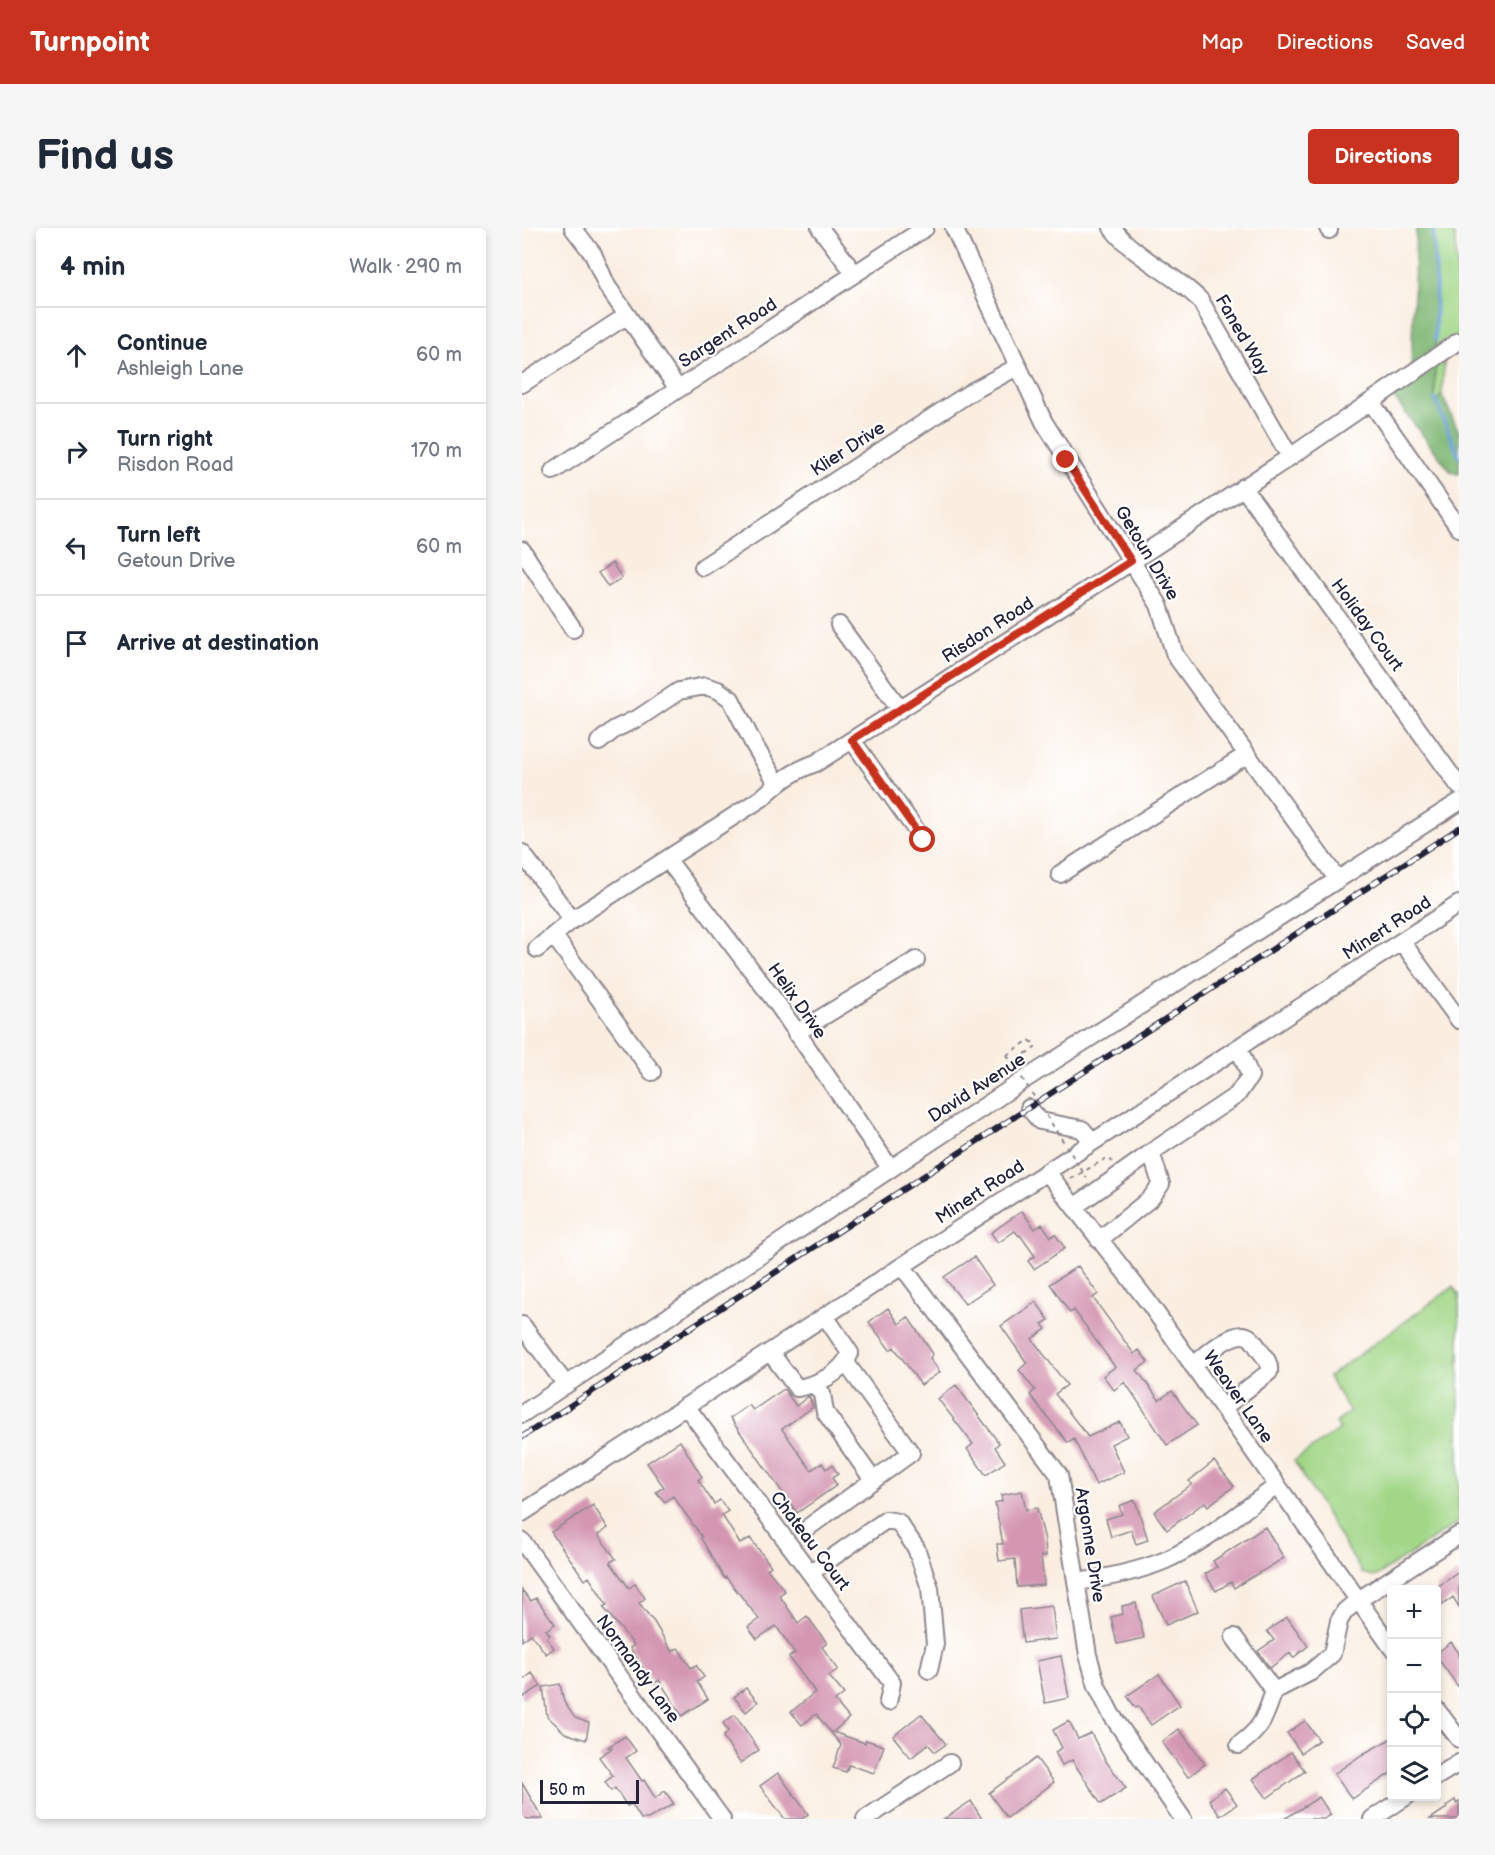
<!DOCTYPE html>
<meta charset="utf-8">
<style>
:root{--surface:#fff;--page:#f6f6f7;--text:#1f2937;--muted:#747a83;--line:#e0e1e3;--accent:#c8321e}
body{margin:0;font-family:"Balsamiq Sans",sans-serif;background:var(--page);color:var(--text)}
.controls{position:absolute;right:18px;bottom:18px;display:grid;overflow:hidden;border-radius:6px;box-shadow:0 3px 9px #0003}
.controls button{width:54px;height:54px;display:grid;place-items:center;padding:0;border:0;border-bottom:2px solid var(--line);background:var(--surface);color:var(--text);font:30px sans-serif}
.scale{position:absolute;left:18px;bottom:15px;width:99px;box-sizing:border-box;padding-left:6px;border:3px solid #22223b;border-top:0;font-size:16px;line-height:21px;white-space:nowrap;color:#22223b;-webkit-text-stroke:4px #fff;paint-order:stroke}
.stop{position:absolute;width:18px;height:18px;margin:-14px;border:4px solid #c8321e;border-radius:50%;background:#fff}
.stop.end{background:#c8321e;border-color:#fff;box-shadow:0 2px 6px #0008}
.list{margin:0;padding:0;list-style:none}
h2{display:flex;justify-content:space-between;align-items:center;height:78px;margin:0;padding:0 24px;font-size:26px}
h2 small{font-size:20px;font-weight:400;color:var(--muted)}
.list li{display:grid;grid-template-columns:39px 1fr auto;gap:18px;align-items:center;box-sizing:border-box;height:96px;padding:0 24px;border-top:2px solid var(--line)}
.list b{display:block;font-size:22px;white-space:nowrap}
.list p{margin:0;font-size:20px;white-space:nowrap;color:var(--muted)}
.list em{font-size:20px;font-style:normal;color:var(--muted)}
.icon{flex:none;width:33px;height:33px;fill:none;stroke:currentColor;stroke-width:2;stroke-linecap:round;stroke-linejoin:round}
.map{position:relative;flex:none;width:937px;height:1591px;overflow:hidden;border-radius:6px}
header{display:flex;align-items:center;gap:36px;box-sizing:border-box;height:84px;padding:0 30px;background:var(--accent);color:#fff}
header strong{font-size:28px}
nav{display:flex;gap:33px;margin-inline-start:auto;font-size:21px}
.intro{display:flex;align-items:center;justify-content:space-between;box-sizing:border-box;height:144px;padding:0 36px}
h1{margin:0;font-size:42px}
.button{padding:15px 27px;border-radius:6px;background:var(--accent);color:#fff;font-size:21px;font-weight:700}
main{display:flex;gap:36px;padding:0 36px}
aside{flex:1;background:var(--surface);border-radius:6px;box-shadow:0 3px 9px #0003}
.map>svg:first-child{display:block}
</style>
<header>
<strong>Turnpoint</strong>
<nav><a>Map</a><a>Directions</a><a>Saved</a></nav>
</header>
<div class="intro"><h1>Find us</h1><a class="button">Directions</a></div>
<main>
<aside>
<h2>4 min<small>Walk · 290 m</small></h2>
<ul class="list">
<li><svg class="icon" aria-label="ahead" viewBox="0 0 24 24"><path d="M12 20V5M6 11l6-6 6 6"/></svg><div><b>Continue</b><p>Ashleigh Lane</p></div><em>60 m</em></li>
<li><svg class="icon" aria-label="right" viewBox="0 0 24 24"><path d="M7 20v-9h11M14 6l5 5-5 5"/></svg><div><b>Turn right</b><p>Risdon Road</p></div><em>170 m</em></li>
<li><svg class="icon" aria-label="left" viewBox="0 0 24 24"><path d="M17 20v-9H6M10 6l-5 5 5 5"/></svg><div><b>Turn left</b><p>Getoun Drive</p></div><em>60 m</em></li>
<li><svg class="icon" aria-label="arrive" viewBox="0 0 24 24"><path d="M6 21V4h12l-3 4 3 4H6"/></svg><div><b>Arrive at destination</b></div></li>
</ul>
</aside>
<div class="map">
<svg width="937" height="1591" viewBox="0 0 937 1591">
<rect width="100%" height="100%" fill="#fff"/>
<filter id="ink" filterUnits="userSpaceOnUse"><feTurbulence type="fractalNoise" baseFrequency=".0167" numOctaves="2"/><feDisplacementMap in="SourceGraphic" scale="12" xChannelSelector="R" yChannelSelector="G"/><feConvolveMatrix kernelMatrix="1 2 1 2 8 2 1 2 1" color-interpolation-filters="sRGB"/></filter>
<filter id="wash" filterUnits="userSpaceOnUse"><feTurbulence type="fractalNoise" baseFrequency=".008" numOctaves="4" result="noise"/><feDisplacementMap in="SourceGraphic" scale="24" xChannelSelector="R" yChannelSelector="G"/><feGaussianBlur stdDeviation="1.35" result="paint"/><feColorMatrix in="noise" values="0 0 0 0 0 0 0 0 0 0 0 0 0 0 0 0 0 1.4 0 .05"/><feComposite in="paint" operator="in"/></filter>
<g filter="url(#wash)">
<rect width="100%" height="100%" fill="#faeee1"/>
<path fill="#a1d787" stroke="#627c61" stroke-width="1.5" d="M911,0h21l5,67v46l-14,10 -3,44 -7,8 1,-124z
M931,1059l5,8 1,-1v228l-84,55 -13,-4 -68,-112 46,-32 -4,-6 14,-12 -22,-34z"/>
<path fill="#80b874" stroke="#516d58" stroke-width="1.5" d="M894,0h17l3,51 -1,123 7,-7 17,37v42l-8,-2 -63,-82 23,-16z"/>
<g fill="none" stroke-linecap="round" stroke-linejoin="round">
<path stroke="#6b9ed6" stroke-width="4" d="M911,0l3,51 -1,61
M913,171l24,58"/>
</g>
<g id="blocks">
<path fill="#d497b2" d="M90,335l10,15 -14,9 -10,-14z
M500,983l13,18 7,-5 9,13 4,-3 10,14 -31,21 -6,-8 7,-5 -15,-21 -1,1 -4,-5 -17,12 -7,-10z
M452,1029l19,28 -28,19 -21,-27z
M556,1038l20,28 -5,4 41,56 5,-4 9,12 -11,8 22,30 13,-9 25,34 -30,20 -42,-63 -11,8 -11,-14 12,-9 -41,-57 -4,3 -20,-29z
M514,1074l13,18 -7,4 4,5 -14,10 35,46 -12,9 33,43 32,-15 7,14 -16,8 13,28 -28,13 -22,-46 -6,4 -38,-48 5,-5 -16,-20 8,-7 -26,-37z
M366,1080l11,16 9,-7 25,37 -3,4 10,14 -19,13 -27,-38 -4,3 -21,-28z
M434,1157l43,58 -4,4 10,15 -19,13 -19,-26 6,-5 -35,-45z
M262,1161l12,17 13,-10 4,11 -31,22 29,41 11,-7 4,6 6,-4 6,9 -6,4 5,7 -40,28 -67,-95 19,-13 4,5z
M158,1213l22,36 -4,3 16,24 6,-4 8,11 -6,4 18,29 10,-6 21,28 -4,3 18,22 -6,4 19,28 9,-7 20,27 -5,4 16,22 -9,7 15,18 -9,7 14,17 -16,14 32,11 1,-3 18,6 -10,27 -25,-8 -3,7 -13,-4 8,-23 -25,-31 -14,11 -11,-13 24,-20 -26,-35 6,-4 -19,-27 -19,13 -9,-12 11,-8 -33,-42 -2,1 -23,-40 1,-1 -29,-41 -8,6 -9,-10 8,-5 -17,-24z
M692,1233l20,25 -26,20 -3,-4 -38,28 -13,-18 38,-28 -3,-3z
M500,1263l4,19 11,-2 8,32 1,16h-5l3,29 -27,2 -2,-28 -16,2 -2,-17h6l-8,-41 7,-2 -1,-6z
M613,1272l13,40 -12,4 -5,-14 -20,7 -5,-18 16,-5 -3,-8z
M71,1277l15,23 -10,7 18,24 -6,3 19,26 6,-4 10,14 -6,5 15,19 18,30 6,-4 13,20 5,-3 8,12 -7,5 11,17 -26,17 -23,-36 -5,4 -24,-36 4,-3 -31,-38 4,-2 -18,-28 -4,3 -34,-48z
M743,1299l19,31 -50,30 -3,-6 -15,9 -11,-17 12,-7 -4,-6z
M937,1344v35l-6,-10 -16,12v-22z
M663,1353l13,30 -32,14 -13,-29z
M0,1362l9,11 5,-3 19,26 -9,6 4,5 -3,3 7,10 -8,6 -15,-20 -9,7z
M614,1375l8,35 -27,6 -6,-27 12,-3 -1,-8z
M530,1378l4,33 -33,4 -4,-33z
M765,1389l21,29 -15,12 -3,-5 -20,15 -12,-17 16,-11 -7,-9z
M929,1414l8,11v35l-22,-31v-4z
M539,1428l8,42 -24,5 -8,-42z
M10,1445l9,13 -19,12v-17z
M637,1446l21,31 -29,20 -13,-19 -2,2 -9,-12z
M38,1456l4,18 11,16 14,5 -3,17 -21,-7 -18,-17 -4,-29z
M224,1460l12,14 -12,10 -12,-15z
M399,1486l25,30 -11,8 -7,-8 -17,14 -18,-22z
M213,1487l24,35 -19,13 -17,-26 5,-6 -5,-8z
M547,1493l9,18 13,-6 14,27 21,28 -25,16 -29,-44 -10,5 -7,-13 7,-4 -9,-18z
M783,1493l14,19 -18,13 -14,-20z
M657,1501l26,35 -17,13 -26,-35z
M103,1508l11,15 -10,7 16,23 2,-1 11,18 10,-7 9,13 -26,15h-7l-9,-15 -5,2 -12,-18 -4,3 -6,-9 8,-6 -14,-19 13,-9 -4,-1z
M870,1510v34l-40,27 -18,-25 29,-20z
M769,1524l14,19 -38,27 -14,-19z
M514,1530l18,24 -47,36 -18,-25z
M256,1545l30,41 -6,5h-17l-25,-33z
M0,1555l21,36h-21z
M703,1560l12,16 -17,12 -11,-16z
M797,1569l12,18 -7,4h-40z
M933,1572l1,3 3,-2v18h-29l17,-11 -1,-2z
M449,1573l11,18h-38z"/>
</g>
</g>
<g filter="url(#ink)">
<use href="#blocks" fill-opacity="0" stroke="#8e888e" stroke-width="1.5"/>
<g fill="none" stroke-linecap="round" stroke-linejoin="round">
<g stroke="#8e888e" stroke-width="20">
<path id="minor" d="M51,0l20,26 14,32 71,103
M298,0l35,46
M432,0l90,194 115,183 16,50 163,225
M590,0c24,31 60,44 88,72l90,157
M806,0l1,2
M0,156l104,-68
M849,174l88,126
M31,243l372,-243
M721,259l216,299
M0,322l51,79
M181,339l268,-175 46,-25
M317,397l61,84
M330,512l71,100
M77,514l16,-13 25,-12 39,-26 26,-5 13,4 13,9 22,44 24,40
M0,625l50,67
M145,631l111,146 112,163
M538,646l186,-119
M32,708l98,136
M880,714l57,78
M15,721l35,-29 190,-122c16,-16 33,-28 54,-35l315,-201 159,-105 169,-116
M274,805l120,-73
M507,880l11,13 42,8 11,13
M525,944l102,131 243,345
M552,979l85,-60 78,-52 13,-19 -11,-28
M577,1012l52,-42 10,-14 -10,-32
M380,1038l157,209 29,180 9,31 14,28 72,105
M0,1097l44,60
M248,1124l27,36c20,-3 46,-15 53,-35l-25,-37
M671,1138c10,-9 42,-39 56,-29 5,3 8,10 12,15 5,7 9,11 8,20l-46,36
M293,1157l7,9 3,18 48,68
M164,1178l206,277 -4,19
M0,1186l502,-334 435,-278
M0,1285l937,-609
M288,1298l101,-73 -65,-90
M0,1313l200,278
M288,1345l76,-53 12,2 18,26 14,40 5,56 -6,26
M554,1354c31,-4 61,-10 90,-22 40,-18 75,-49 111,-74
M712,1409l40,54
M914,1481l23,30
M717,1517c24,-18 25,-26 35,-54l37,-19 21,-18 7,-33 6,-10 12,-10 102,-66
M914,1549l23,-14
M343,1591l85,-56
M850,1591l35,-23"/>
</g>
<path stroke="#8e888e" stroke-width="2" stroke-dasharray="4.5 4.5" stroke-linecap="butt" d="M485,827l22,-15 6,4v4l-28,17 3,5
M549,951l34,-20h5l2,3"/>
<use href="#minor" stroke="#fff" stroke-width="16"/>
<g stroke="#22223b" stroke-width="6">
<path id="rail" d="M0,1209l937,-609"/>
</g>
<use href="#rail" stroke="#fff" stroke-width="4" stroke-dasharray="11" stroke-linecap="butt"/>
<path stroke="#8e888e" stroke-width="2" stroke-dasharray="4.5 4.5" stroke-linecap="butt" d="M485,827l80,123"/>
</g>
</g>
<g fill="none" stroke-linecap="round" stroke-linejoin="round" filter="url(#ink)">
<path stroke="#c8321e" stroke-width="8" d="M401,612l-71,-100 279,-179 -65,-101"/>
</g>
<g text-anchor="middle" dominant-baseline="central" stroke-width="4.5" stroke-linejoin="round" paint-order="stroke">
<g font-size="18" fill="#22223b" stroke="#fff">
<text transform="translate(206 105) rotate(-33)">Sargent Road</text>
<text transform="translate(720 107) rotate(60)">Faned Way</text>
<text transform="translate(326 221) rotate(-33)">Klier Drive</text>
<text transform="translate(625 325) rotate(59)">Getoun Drive</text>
<text transform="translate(845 397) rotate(54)">Holiday Court</text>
<text transform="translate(466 402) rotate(-33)">Risdon Road</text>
<text transform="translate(865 700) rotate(-33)">Minert Road</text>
<text transform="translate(275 773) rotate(55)">Helix Drive</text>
<text transform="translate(455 860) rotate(-33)">David Avenue</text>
<text transform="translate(458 964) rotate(-33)">Minert Road</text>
<text transform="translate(716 1169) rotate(55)">Weaver Lane</text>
<text transform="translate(288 1313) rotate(53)">Chateau Court</text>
<text transform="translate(568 1317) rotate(81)">Argonne Drive</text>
<text transform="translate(116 1441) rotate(54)">Normandy Lane</text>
</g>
</g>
</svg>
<div class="controls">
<button>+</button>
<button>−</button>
<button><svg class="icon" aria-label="locate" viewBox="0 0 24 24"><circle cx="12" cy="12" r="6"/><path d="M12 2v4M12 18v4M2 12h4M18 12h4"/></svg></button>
<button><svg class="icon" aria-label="layers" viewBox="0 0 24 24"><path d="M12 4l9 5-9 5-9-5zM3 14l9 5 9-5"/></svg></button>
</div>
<div class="scale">50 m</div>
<div class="stop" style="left:401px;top:612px"></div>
<div class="stop end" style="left:544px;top:232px"></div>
</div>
</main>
